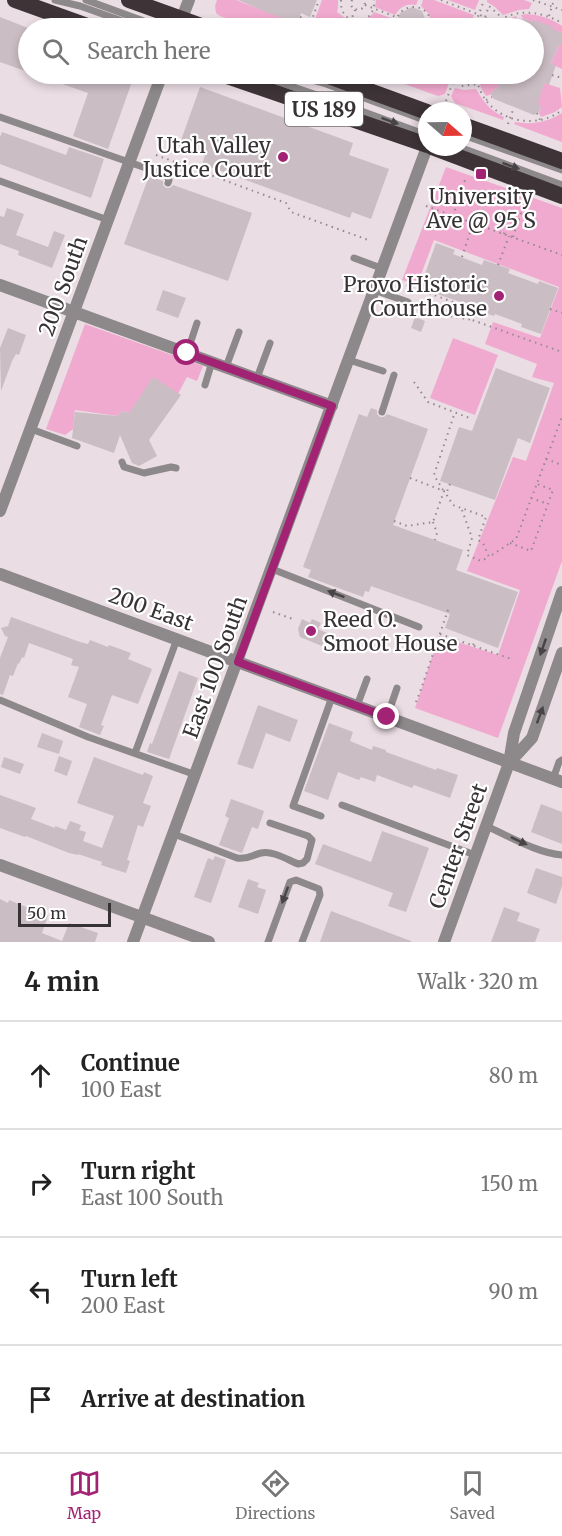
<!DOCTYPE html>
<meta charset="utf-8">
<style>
:root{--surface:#fff;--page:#f2f2f2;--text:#222;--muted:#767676;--line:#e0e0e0;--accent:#a22374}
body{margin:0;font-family:Merriweather,serif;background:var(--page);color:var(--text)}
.compass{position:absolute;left:418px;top:102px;width:54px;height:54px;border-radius:50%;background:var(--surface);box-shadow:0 3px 9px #0003;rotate:110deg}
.scale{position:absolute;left:18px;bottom:15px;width:93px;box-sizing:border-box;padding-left:6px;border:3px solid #373234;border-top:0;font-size:16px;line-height:21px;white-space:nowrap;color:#373234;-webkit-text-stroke:4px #fff;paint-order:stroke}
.stop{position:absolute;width:18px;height:18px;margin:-14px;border:4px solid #a22374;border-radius:50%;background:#fff}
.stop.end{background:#a22374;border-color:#fff;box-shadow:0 2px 6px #0008}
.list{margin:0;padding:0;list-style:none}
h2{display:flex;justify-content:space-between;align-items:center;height:78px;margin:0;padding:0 24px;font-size:26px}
h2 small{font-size:20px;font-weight:400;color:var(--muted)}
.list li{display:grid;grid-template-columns:39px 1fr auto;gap:18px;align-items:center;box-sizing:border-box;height:108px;padding:0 24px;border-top:2px solid var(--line)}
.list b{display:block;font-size:22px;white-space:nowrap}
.list p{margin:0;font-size:20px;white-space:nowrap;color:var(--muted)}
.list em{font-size:20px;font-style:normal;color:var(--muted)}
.icon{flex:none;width:33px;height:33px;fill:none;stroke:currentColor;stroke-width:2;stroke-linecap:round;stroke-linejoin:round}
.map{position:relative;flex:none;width:562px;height:942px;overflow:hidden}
.search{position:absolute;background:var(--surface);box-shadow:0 3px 9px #0003;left:18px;right:18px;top:18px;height:66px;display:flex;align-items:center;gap:15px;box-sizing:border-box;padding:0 21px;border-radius:33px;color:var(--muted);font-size:22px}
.sheet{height:510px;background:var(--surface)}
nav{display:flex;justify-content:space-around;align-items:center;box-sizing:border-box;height:84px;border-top:2px solid var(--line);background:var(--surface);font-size:16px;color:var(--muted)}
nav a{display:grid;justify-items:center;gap:3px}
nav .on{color:var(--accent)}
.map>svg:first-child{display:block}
</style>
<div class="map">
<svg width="562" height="942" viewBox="0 0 562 942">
<rect width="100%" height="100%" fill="#eadde3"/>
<path fill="#f1aacf" d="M217,0h19l28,11 44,11 -2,6h-52l-34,-12 -4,-3 -1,-7z
M322,0h16v8l-1,4 11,8 -3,8 -30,-9z
M376,0h42l-2,5c-9,-2 -16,2 -21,10l-20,-8z
M423,0h11l40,15 -4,10c-5,0 -9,2 -14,3 -9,2 -17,-2 -24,-5l-4,-10 -7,-7z
M448,0h31l-4,10z
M487,0h37l8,3 -3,6 -10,1 -16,5 -8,-8 -8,-5z
M374,12l20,7 -1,5 1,4h-44l2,-6c9,1 17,-3 22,-10z
M527,14c13,1 24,4 35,12v7l-29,-7 -3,-2 -2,-4 -5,-1 -2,-4z
M516,16l2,5 -1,4 2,3h-21l-2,-2 5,-4z
M559,44h3v25l-11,-5z
M376,74h73l3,1 -7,19 -7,2z
M484,74h19l-5,14 -5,3 -1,3 -6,2 -5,-8 -3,-12z
M544,83l16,5 2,19 -7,5 -14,5 -2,-4 2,-5 -4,-5z
M455,88l9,2 12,-1c7,12 14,22 28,28l-1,3 -48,-17 -4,-7z
M562,113v29l-48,-18 1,-2c17,3 33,0 47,-9z
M446,167l116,41v353l-64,177 -83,-30 24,-72 59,19 22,-65 -53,-19 46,-114 13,4 28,-78 -22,-6 5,-13 -52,-20 8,-22 47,16 19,-51 -125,-47 -17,45 -15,-5z
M85,324l118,42 -6,15 -10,-4 -9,17 -49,19 -5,-2 -4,2 -2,3 -43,-6 -2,19 -8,6 -19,-6z
M453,338l45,17 -23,60 -45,-17z"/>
<path fill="#cabdc3" d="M238,0h79l-7,17 -9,-4 -3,10 -30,-10z
M412,7l10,4 5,12 -1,5h-31l5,-15z
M0,17l28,11v44l-28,-10z
M523,19l11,3v-2l19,7 -1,2 10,4v11l-4,2 -7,18 5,1 -7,20 -5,-2 -6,19 3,6 -2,4 -5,3 -40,-16 -3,-4 2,-4 5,-3 5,-14h31v-46h-30z
M37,74h93l3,5 -25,70 -35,-13 15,-43 -51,-18z
M200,87l153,56 -4,12 40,14 -18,50 -19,-7 -2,6 -148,-54 3,-8 -26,-10z
M2,132l64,23 3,-8 35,12 -13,39 -91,-34v-27z
M149,176l14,5v4l3,3h4l3,-3 79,28 -24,68 -104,-37z
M7,208l17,6 -8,21 32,12 6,-16 11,4 -13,33 -34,-13 1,-4 -19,-7v-28l4,1z
M436,243l19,7 -2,4 29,11 2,-5 26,9 -2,4 30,11 1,-3 19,7 -17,46 -20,-7 1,-3 -27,-10 -1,2 -29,-10 1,-2 -46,-16z
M163,290l23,8 -8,20 -22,-8z
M415,317l10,4 -4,11 -10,-4z
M8,328l18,7 -7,20 -3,-1 -4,7 -11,30 -1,-43z
M496,368l54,20 -20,55 -12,-5 -23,62 -55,-19 19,-54 13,4z
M153,377l28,18 -32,45 8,16 -18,10 -7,-3 -12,-28 -6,18 -42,-15 3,-26 43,4 2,-3 4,-2 5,2z
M371,408l6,2v4l3,3h4l3,-3 41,15 -35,96 70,25 -7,20 62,22 -20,56 -53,-20 5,-14 -79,-28 -2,6 -4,-1 -2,6 -55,-20 3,-7 -8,-3 56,-153 8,3z
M11,617l69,25 8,2 2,-4 18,7 1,-2 22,8 -3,6 24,10 -14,35 -26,-9 -11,30 3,1 -4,9 -21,-8 8,-23 -19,-7 11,-30 -8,-2 2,-6 -44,-16 -5,15 -2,-1 -3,7 -1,-1 -5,13 -3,-1 -7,20 -3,-1v-36l8,-21 -3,-1 -4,-8 7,-2z
M302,619l8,4 2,-4 9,4 -3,6 9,4 -5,13 -22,-9 -2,-8z
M179,671l19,7 -29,81 -22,-7 3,-9 2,1z
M258,705l40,15 -8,22 -24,-9 -13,36 -16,-5z
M329,723l24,9 -3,9 22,9 1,-4 13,4v2l50,18 1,-2 21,7 -8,23 -36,-13 -2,3 -35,-13 -2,7 -14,-5 -2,3 -21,-8 -10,28 -24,-9z
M42,733l21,8 -4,13 -22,-7z
M59,756l13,5 -5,15 -13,-5z
M4,757l20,7 -4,10 -19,-7z
M94,757l49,18 1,-3 9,4 -10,27 8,3 -8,21 -5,-2 -11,35 3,1 -4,12 -25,-8 1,-3 -24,-8v1l-9,-2 -43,-17 -1,1 -25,-9v-33l36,13 -5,11 24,9v-2l11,4 4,-9 11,4 -2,5 7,2 -3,9 19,7 12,-32 -37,-13z
M231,799l33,12 -6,18 -6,-2 -10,26 -23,-8 10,-27 -4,-2z
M541,804l21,8v32l-31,-12z
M382,831l47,17 -23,64 -18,-6 5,-13 -78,-29 8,-20 48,18z
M215,856l11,4 -15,43 -17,-6 14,-39 5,2z
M536,868l26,9v9l-6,18 -29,-11z
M248,879l11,4 -2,4 9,3 -8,24 -20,-7z
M0,899l8,4 1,-3 39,16 -6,17 20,8 7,-18 29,10 -3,9h-95z
M504,907l16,6 -3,8 23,8 -5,13h-44z
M331,911l80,30v1h-91z"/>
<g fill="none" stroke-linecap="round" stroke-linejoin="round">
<path stroke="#92898d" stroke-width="2" stroke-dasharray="1.5 4.5" stroke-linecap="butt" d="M341,0c-2,28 35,28 33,0
M352,0l-1,3 1,5 6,2c6,-1 8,-5 6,-10
M441,0l44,17 11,11
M533,0l29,10
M365,5l31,12
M549,16l5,-16
M300,17l33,11
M485,17l4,-11 11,10
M309,28l10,-28
M348,28l7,-18
M396,28c-3,-28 39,-28 34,0
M474,28l10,-28
M491,28c19,-21 48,-18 71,-5
M457,74l10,2 13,-2
M476,74c1,5 2,12 5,18 14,30 56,38 81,18
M463,75l-2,11 18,-2
M552,75l10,3
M486,100l6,-3
M446,101l10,-27
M537,113l3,7
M508,124l6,-17
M156,155l130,48 5,9 80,29
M426,206l136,49
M453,216l12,-36
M504,234l12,-36
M513,237l12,-36
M462,257l11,-34
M498,265l11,-29
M401,283l74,27 -3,10 90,32
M550,309l12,4
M439,314l33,6
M414,382l14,20 44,17
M546,459l16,6
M450,484l-4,10 7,11 33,12 -8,23 5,3 6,14 27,-18 46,-122
M443,490l-9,-15 21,-63
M531,498l17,6
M462,510l10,28 -5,17 14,6 8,-4
M394,521l13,5 26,-4 11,-31 -34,-13
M433,522l4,11 -2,7
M510,543l21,8 22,-61 -16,-6
M273,612l20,7
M440,634l71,25
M473,645l3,-5
M416,702l4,-10 29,-85"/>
<path stroke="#8d888a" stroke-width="7" d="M55,0l25,6 62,22
M86,0l55,20 19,8
M255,74l68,23 104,38
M290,74l36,10 101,37
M0,117l163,57 4,2 2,4 -1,3
M463,135l99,35
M459,147l103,38
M0,181l108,39
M354,258l27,10
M374,290l34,12
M187,353l10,-30
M349,360l34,11
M226,367l13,-35
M257,378l13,-35
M205,385l7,-23
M382,412l12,-37
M31,429l46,17
M122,462l2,5 20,6 27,-6 5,1
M272,569l147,58
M0,700l88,37 108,38
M357,706l10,-27
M387,717l10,-29
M135,753l42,-114
M553,779l6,-17 3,-2
M342,805l133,50
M321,816l-28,-10 39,-109
M486,826c23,10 51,27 76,29
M174,834l63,24c10,2 15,-3 24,-5 11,-3 27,7 37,11l5,-1 4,-4 5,-19 -4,-4 -38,-13
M268,942l22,-60 6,-2 23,9 1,6 -18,47"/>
<path stroke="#8d888a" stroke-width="12" d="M178,28l11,-28
M0,285l332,121
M0,511l162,-437
M0,574l562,208
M0,865l209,77
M133,942l294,-795"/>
<path stroke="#8d888a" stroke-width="12" d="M509,763l23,-25 30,-85
M444,942l65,-179 5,-30 48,-141"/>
<path stroke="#3e3438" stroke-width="16" d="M15,0l78,28
M129,0l78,28
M221,74l206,71
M323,74l104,38
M463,125l99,36
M432,147l130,49"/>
</g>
<defs><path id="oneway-solid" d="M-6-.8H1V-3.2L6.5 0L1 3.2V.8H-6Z" transform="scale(1.5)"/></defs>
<g fill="#484345">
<use href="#oneway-solid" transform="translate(390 121) rotate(20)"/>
<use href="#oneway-solid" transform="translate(511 166) rotate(20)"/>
<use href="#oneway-solid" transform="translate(336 594) rotate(-159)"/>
<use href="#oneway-solid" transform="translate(543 647) rotate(109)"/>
<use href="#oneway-solid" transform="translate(540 715) rotate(-70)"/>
<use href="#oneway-solid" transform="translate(519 841) rotate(25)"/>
<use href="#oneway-solid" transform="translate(285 895) rotate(110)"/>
</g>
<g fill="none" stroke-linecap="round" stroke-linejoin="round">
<path stroke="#a22374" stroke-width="8" d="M187,353l145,53 -94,256 149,55"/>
</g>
<g fill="#a22374" stroke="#fff" stroke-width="2">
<circle cx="283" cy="157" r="6"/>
<rect x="475" y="168" width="12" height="12" rx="3"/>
<circle cx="499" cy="296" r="6"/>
<circle cx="311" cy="631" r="6"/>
</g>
<g text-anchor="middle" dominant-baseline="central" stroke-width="4.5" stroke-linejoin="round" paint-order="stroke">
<rect fill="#fff" stroke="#737071" stroke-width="1.5" x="285" y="92" width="78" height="34" rx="4.5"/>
<g font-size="20" font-weight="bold" fill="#373234">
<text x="324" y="109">US 189</text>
</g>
<g font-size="21" fill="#373234" stroke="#fff" text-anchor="end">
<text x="271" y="145">Utah Valley<tspan x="271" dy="24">Justice Court</tspan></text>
<text x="481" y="196" text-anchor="middle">University<tspan x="481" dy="24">Ave @ 95 S</tspan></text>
<text x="487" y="284">Provo Historic<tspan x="487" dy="24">Courthouse</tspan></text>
<text x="323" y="619" text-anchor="start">Reed O.<tspan x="323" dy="24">Smoot House</tspan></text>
</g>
<g font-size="21" fill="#373234" stroke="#fff">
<text transform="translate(63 286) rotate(-70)">200 South</text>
<text transform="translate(151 609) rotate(20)">200 East</text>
<text transform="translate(215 667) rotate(-70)">East 100 South</text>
<text transform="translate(458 846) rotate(-70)">Center Street</text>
</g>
</g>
</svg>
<svg class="compass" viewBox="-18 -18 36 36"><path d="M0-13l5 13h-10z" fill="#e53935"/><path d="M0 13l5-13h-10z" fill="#767676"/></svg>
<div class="scale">50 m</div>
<div class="stop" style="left:187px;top:353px"></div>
<div class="stop end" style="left:387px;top:717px"></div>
<div class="search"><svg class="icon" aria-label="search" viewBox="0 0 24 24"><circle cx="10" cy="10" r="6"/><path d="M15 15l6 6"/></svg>Search here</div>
</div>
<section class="sheet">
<h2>4 min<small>Walk · 320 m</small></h2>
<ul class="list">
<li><svg class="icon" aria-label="ahead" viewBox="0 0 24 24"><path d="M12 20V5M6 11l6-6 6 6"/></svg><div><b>Continue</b><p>100 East</p></div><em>80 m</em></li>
<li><svg class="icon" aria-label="right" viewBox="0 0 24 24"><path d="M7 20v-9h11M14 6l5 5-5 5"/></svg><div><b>Turn right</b><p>East 100 South</p></div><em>150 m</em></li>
<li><svg class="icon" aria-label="left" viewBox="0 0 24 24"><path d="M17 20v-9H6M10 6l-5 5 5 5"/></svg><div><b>Turn left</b><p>200 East</p></div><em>90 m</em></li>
<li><svg class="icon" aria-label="arrive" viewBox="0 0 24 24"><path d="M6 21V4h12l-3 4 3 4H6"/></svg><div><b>Arrive at destination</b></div></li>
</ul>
</section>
<nav>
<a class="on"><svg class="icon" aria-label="map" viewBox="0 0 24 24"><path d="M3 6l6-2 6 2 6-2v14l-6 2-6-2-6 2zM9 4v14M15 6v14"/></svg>Map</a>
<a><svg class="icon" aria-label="directions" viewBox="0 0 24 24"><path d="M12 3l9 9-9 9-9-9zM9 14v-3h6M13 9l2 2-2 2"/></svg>Directions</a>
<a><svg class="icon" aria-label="saved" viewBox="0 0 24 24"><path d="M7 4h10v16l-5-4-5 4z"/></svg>Saved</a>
</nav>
